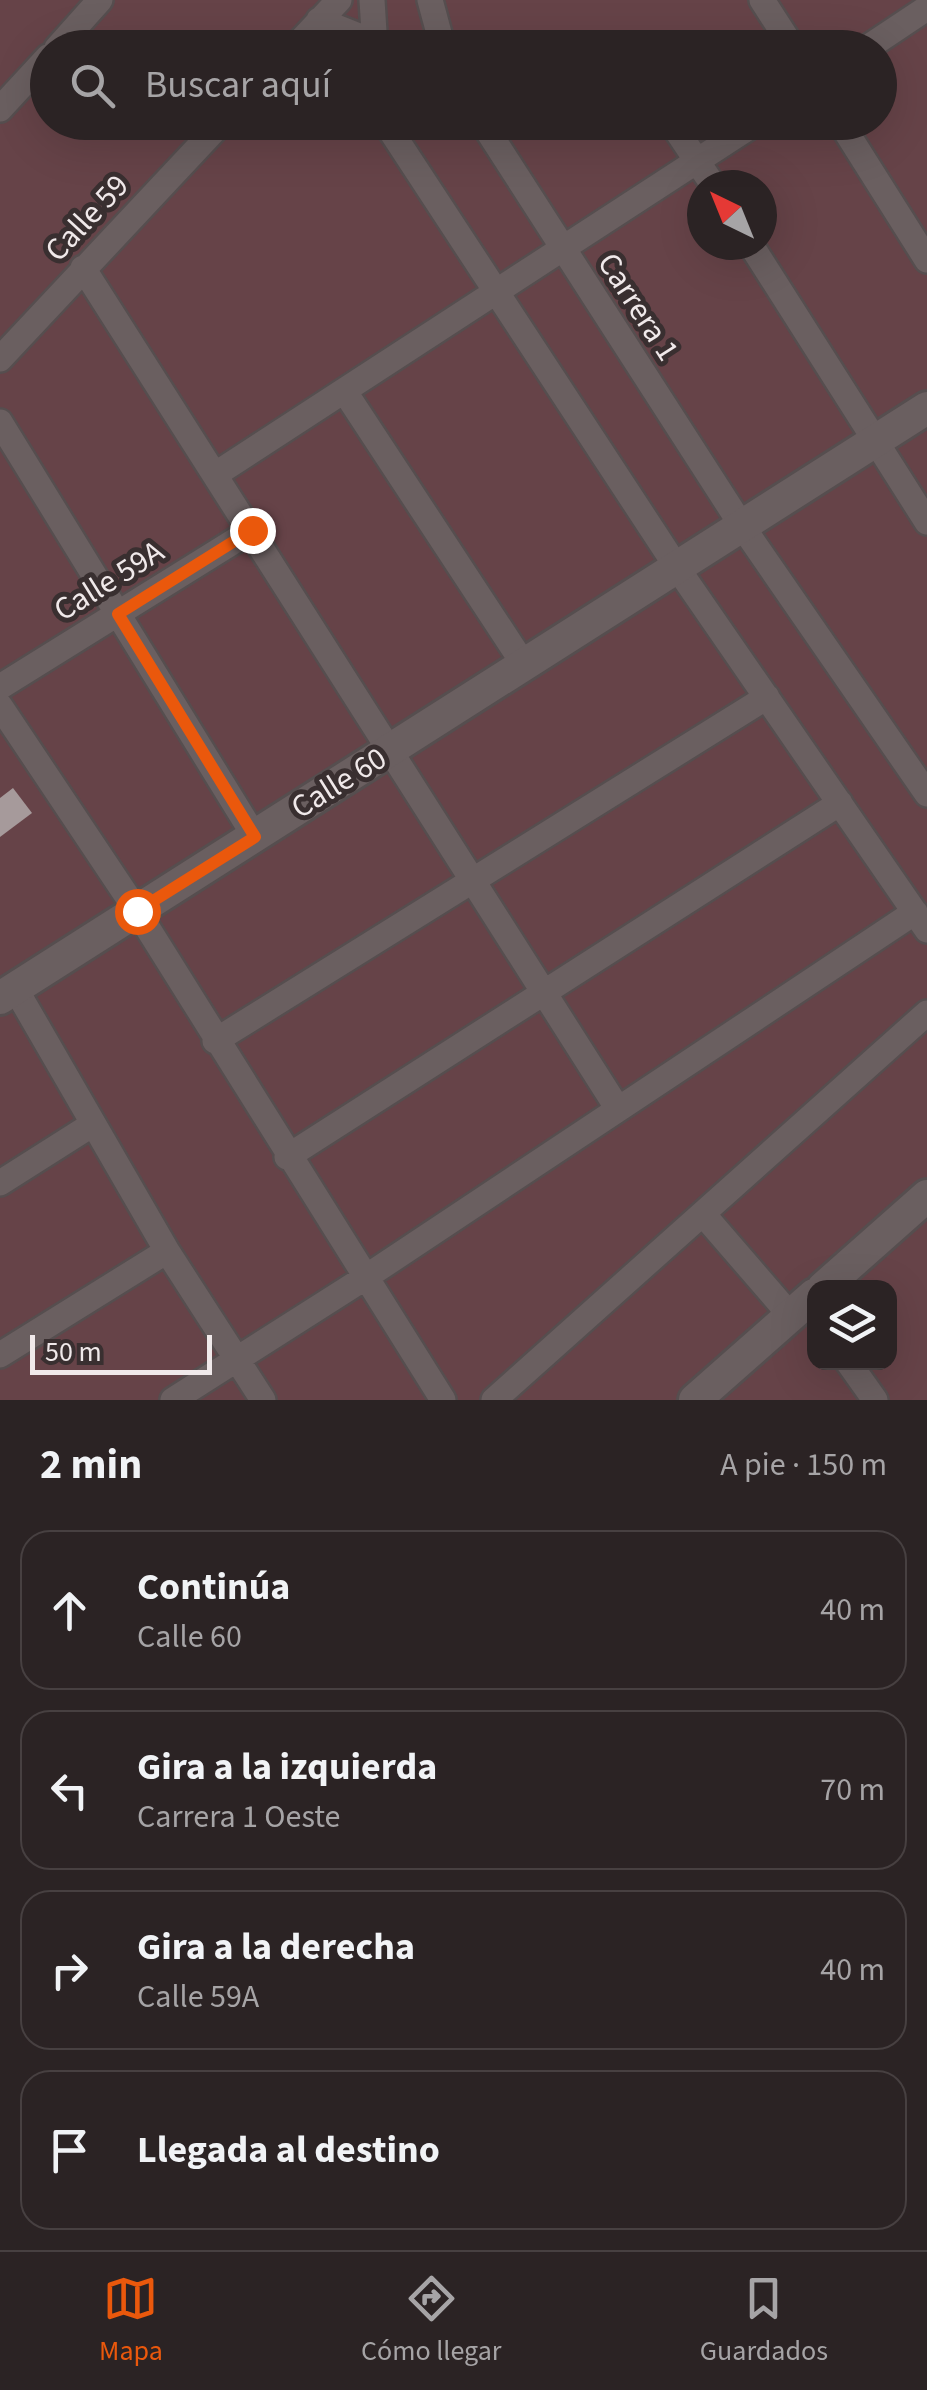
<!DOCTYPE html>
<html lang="es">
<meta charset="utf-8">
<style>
:root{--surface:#2b2324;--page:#332b2c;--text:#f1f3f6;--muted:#a6a4a6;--line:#474041;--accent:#ea580c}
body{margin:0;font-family:"Source Sans 3",sans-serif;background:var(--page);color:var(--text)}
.controls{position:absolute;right:30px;bottom:30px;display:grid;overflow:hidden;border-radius:20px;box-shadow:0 10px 40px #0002}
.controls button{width:90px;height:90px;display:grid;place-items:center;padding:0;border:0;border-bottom:2px solid var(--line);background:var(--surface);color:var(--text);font:50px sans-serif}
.compass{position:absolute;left:687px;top:170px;width:90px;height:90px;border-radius:50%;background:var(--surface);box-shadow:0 10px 40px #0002;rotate:317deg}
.scale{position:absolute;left:30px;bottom:25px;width:182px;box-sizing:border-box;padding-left:10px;border:5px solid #f0e9ea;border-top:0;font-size:28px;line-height:35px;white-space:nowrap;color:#f0e9ea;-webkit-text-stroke:8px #392f30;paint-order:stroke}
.stop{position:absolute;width:30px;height:30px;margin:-22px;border:8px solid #ea580c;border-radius:50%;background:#fff}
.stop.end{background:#ea580c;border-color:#fff;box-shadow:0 2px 10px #0008}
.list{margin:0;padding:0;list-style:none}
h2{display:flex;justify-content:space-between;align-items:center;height:130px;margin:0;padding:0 40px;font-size:42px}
h2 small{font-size:32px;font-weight:400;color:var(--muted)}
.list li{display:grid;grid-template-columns:65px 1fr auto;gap:30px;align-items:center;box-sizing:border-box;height:160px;margin:0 20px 20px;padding:0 20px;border:2px solid var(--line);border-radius:30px}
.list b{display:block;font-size:38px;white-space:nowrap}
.list p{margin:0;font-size:32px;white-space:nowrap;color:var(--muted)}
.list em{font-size:32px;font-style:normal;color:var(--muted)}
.icon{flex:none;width:55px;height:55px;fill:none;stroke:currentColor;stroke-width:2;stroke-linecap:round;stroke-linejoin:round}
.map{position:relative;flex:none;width:927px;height:1400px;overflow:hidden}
.search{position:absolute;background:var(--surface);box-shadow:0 10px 40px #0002;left:30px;right:30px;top:30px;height:110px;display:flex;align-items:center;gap:25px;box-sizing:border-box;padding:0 35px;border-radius:55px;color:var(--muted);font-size:38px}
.sheet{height:850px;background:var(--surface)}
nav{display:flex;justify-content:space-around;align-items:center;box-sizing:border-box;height:140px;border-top:2px solid var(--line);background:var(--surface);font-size:28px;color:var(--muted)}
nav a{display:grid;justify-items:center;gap:5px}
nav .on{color:var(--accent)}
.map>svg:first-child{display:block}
</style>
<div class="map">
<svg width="927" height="1400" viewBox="0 0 927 1400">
<rect width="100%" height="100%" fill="#392f30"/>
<path fill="#664348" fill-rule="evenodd" d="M0,0h927v1400h-927zM48,48h832v74h-832zM702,185h60v60h-60zM814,1288h76v74h-76z"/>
<path fill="#a69a9b" d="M13,788l19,25 -32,24v-39z"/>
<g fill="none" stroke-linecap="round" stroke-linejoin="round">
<g stroke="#564e4f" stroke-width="30">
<path id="minor" d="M372,0l3,48
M430,0l13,48
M762,0l31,48
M319,20l70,28
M57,48l43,-48
M294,48l45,-48
M867,48l60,-40
M0,109l48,-52
M385,122l293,447 249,361
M482,122l260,404 185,268
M671,122l42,63
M840,122l87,138
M751,245l176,277
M83,268l535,841
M0,359l222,-237
M345,392l180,274
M0,422l255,415
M216,474l541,-352
M0,687l252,-157
M0,706l137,205 306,489
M15,988l152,263 96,149
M215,1041l552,-344
M287,1157l553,-354
M0,1183l93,-59
M703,1214l88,102
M0,1355l167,-104
M848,1362l27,38
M173,1400l190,-121 552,-367
M494,1400l433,-387"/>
</g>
<g stroke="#564e4f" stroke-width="38">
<path id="tertiary" d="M0,998l927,-590
M823,1288l104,-92
M695,1400l119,-105"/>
</g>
<use href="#minor" stroke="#6a5f60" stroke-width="25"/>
<use href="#tertiary" stroke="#6a5f60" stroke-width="32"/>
</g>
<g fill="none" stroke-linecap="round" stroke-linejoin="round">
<path stroke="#ea580c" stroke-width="12" d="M137,911l118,-74 -137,-223 134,-84"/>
</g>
<g text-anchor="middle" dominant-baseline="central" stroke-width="10" stroke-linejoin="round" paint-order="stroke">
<g font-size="32" fill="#f0e9ea" stroke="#392f30">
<text transform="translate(87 218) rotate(-47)">Calle 59</text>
<text transform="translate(638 307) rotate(57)">Carrera 1</text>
<text transform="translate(109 581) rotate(-32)">Calle 59A</text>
<text transform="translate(339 783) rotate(-32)">Calle 60</text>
</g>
</g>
</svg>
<div class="controls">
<button><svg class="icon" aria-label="layers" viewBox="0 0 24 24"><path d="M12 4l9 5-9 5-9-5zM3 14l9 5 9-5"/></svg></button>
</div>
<svg class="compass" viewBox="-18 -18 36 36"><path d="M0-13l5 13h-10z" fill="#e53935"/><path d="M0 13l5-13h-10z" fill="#a6a4a6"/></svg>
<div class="scale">50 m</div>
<div class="stop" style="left:137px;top:911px"></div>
<div class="stop end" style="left:252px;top:530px"></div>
<div class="search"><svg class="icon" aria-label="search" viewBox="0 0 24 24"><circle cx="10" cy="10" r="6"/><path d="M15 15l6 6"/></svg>Buscar aquí</div>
</div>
<section class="sheet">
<h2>2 min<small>A pie · 150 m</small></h2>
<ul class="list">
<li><svg class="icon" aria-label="ahead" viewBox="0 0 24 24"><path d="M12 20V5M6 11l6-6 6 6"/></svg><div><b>Continúa</b><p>Calle 60</p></div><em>40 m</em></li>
<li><svg class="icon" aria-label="left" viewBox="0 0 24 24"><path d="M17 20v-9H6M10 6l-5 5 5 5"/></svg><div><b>Gira a la izquierda</b><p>Carrera 1 Oeste</p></div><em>70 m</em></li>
<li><svg class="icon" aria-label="right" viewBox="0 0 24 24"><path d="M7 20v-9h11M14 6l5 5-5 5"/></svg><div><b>Gira a la derecha</b><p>Calle 59A</p></div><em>40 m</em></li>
<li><svg class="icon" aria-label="arrive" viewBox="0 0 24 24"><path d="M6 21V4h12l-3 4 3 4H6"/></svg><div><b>Llegada al destino</b></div></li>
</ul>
</section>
<nav>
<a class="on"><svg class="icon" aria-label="map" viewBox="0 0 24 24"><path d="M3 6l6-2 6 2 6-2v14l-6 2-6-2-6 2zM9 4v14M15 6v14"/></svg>Mapa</a>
<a><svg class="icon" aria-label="directions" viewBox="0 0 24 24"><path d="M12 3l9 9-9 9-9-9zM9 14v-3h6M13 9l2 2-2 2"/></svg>Cómo llegar</a>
<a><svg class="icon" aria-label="saved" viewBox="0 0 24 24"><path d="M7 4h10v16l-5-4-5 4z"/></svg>Guardados</a>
</nav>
